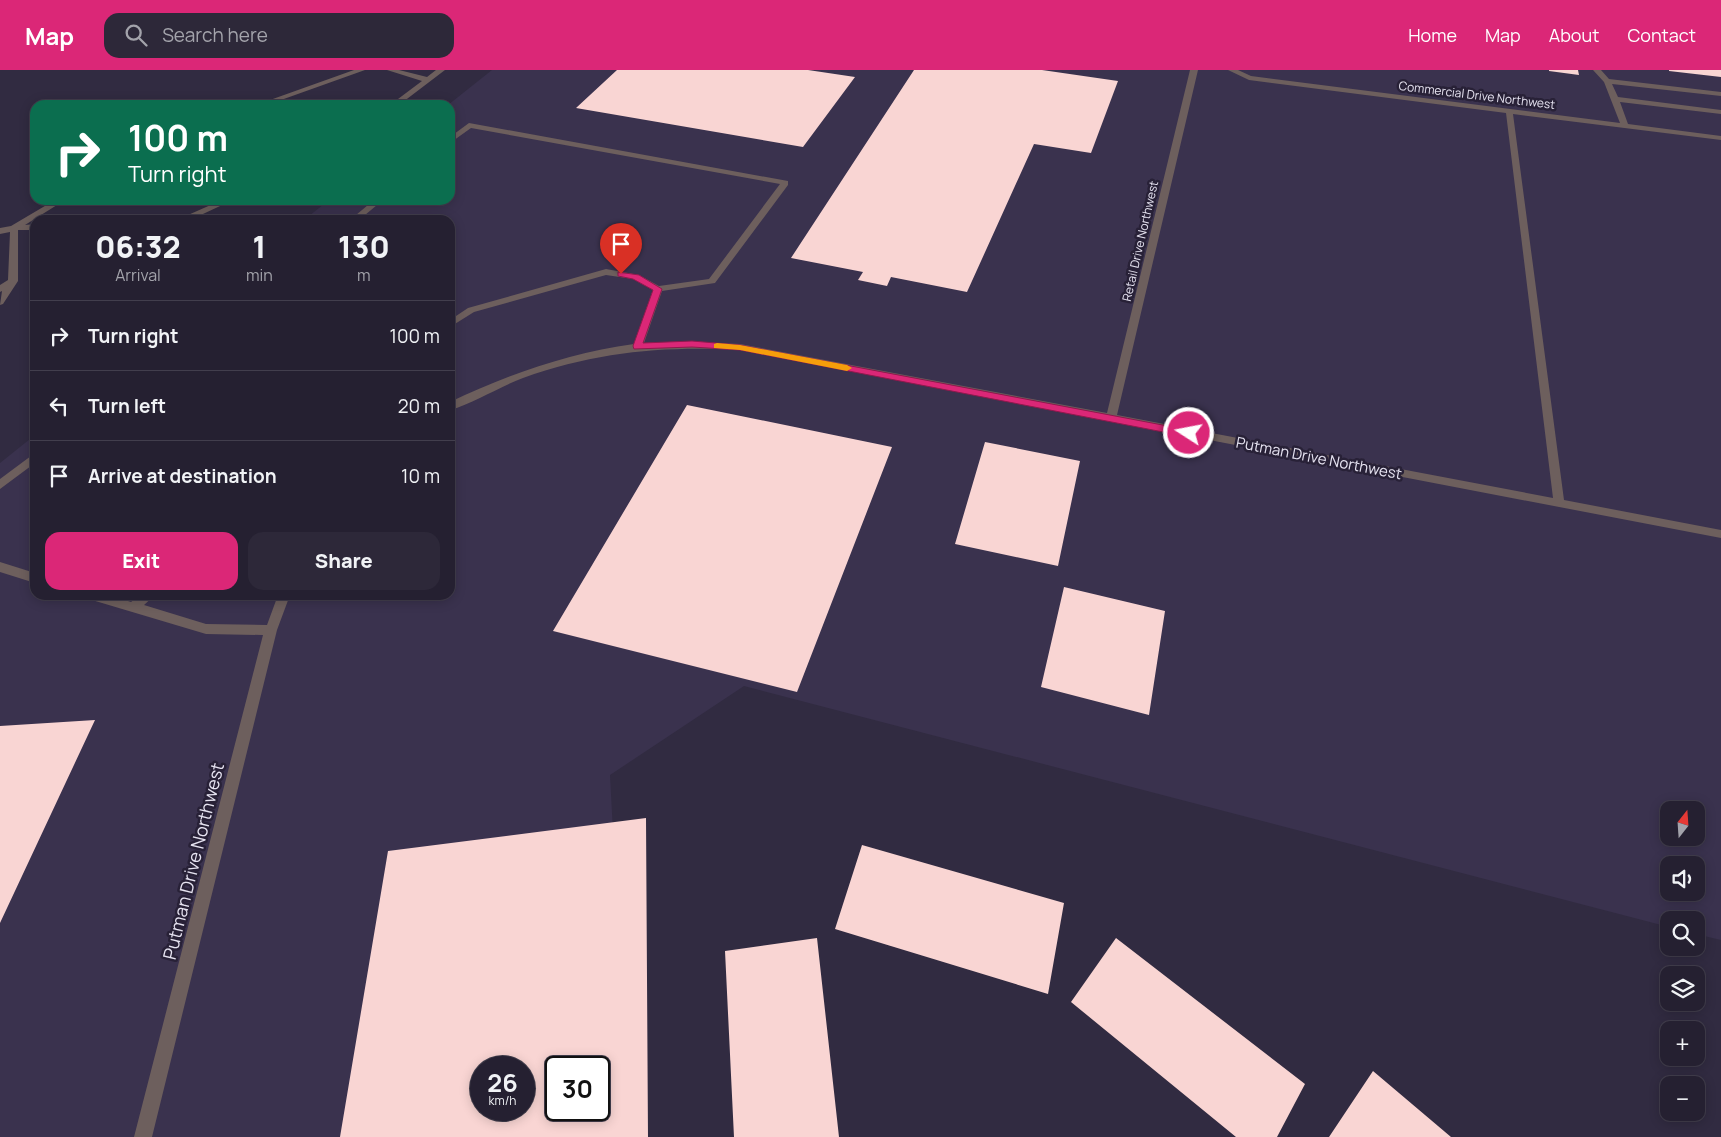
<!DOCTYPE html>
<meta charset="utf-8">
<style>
:root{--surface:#252031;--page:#2d2839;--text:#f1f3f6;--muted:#a3a3ab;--line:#423e4d;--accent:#db2777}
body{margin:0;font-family:Manrope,sans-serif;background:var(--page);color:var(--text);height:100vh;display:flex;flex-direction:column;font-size:19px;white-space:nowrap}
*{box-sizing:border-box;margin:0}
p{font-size:16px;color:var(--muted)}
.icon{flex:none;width:28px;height:28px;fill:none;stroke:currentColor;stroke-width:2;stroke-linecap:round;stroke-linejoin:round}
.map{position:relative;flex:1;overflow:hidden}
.details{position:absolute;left:30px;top:145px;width:425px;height:385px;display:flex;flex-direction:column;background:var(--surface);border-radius:15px;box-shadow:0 2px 12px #0003,0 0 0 1px var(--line)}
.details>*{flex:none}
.banner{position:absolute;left:30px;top:30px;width:425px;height:105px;border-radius:15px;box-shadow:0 2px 12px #0003,0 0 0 1px var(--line);background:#0b6e4f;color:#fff;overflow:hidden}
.needle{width:32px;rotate:17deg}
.buttons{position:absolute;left:1660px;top:731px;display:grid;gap:10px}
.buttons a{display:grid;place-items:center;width:45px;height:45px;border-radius:10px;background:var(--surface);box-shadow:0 2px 12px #0003,0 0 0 1px var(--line);font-size:25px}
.speed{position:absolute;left:470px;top:986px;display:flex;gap:10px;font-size:25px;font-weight:700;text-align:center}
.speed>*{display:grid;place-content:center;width:65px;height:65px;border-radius:50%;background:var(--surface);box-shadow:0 2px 12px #0003,0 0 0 1px var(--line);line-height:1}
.speed small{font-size:12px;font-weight:400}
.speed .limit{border:2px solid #111;border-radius:8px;background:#fff;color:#111}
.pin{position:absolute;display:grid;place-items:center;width:42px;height:42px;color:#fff;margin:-51px -21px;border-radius:50% 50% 50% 0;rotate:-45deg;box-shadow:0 0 5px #0007}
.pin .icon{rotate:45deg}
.me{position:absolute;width:55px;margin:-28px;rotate:281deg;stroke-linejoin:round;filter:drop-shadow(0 0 4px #0008)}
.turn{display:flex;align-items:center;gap:18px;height:105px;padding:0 15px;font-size:22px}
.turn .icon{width:65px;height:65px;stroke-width:2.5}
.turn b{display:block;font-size:35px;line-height:42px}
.eta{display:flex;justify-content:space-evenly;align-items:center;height:85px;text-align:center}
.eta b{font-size:30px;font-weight:800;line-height:35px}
.action{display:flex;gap:10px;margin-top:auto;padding:10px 15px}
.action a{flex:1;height:58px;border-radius:15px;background:var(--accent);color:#fff;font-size:20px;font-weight:800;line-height:58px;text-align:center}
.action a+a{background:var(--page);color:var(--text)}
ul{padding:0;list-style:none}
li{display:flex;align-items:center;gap:15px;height:70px;padding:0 15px;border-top:1px solid var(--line)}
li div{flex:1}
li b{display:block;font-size:19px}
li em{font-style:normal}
header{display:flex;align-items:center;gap:30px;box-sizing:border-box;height:70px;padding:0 25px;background:var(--accent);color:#fff}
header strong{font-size:24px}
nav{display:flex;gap:28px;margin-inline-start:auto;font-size:18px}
.search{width:350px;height:45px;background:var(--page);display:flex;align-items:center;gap:12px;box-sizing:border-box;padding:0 18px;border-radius:15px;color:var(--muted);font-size:19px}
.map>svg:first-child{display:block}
</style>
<header>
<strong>Map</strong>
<div class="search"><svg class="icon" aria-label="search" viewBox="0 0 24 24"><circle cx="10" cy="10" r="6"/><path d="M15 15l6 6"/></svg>Search here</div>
<nav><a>Home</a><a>Map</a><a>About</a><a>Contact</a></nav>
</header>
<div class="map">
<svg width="1721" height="1067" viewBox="0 0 1721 1067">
<rect width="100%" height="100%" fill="#312b41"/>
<path fill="#3a324e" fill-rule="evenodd" d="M492,0h1229v870l-25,-6v-14h-27v7l-925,-241 -134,89 19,362h-629v-674l35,-28v160h415v-375h-146l25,-20h121l-2,-95zM1669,740h27v28h-27zM1669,795h27v27h-27zM481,998h43v42h-43zM556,998h43v42h-43z"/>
<path fill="#f9d5d3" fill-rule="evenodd" d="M617,0h191l47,7 -52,70 -227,-39z
M914,0h128l76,11 -27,72 -57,-9 -67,148 -76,-15 -4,9 -29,-6 5,-8 -72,-14z
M1549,0h29l1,5 -30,-4z
M1669,0h52v7l-52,-6z
M687,335l205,42 -95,245 -244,-61z
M985,372l95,19 -22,105 -103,-22z
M1064,517l101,24 -16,104 -108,-28z
M95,650l-95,203v-197z
M646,748l2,319h-308l48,-286zM481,998h43v42h-43zM556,998h43v42h-43z
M862,775l202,58 -16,91 -213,-65z
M817,868l22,199h-105l-9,-186z
M1116,868l189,146 -28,53h-41l-165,-135z
M1373,1001l78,66h-122z"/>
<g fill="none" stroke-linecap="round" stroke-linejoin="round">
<path fill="#6d5f5d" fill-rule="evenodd" d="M354,0h11l-98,35h-11z
M387,0h12l28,7 9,-7h9l-46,35h-9l32,-24z
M1190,0h8l-81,345 436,83 -47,-385 -257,-33 -21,-10h10l13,6 369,47 -16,-41 -11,-12h8l8,9 112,13v4l-109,-12 6,13 103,13v4l-101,-12 8,22 93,12v4l-208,-26 51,386 157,30v8l-981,-188c-77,-4 -143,2 -217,28 -24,9 -49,25 -73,32v-8c59,-28 119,-49 184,-58l19,-54 -20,-11 -27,-4 -132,37 -24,15v-7l18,-12 138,-39 33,6 20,11 50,-7 71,-95 -309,-56 -21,15v-6l19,-14 319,58v4l-73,98 -53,8 -18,52 45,-1 51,2 367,69z
M55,130h10l-40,25 10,-1v6h-17v51l-15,23 -3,1 2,-14 -2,1v-7l8,-5 2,-48 -10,2v-6l11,-2z
M222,130h11l-43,20h-52l4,-3 46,-2z
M374,130h9l-24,20h-9z
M35,383v10l-35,26v-10z
M0,492l35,11v10l-35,-11z
M86,525h23l22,7 9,-7h15l-11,10 62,19 61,1 11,-30h12l-13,35 -125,507h-18l129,-502 -57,-1 -114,-34 -4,-2z"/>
</g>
<path fill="#db2777" stroke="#8e194d" d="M618,202l21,3 23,14 -19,54 49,-2 48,4 449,85 5,3 -5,4 -449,-87 -48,-3 -58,2 -1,-3 20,-56 -20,-11 -15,-3z"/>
<path fill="#f59e0b" d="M717,273l23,2 107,20 5,3 -5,3 -107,-21 -26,-2v-4z"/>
<g text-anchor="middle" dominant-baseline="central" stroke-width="5" stroke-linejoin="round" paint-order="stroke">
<g font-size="12" fill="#e6e3f1" stroke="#282137">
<text transform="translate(1477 25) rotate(7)">Commercial Drive Northwest</text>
<text transform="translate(1140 171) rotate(-77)">Retail Drive Northwest</text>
</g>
<g font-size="15" fill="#e6e3f1" stroke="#282137">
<text transform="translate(1319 388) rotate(11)">Putman Drive Northwest</text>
</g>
<g font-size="18" fill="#e6e3f1" stroke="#282137">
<text transform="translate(193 791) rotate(-76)">Putman Drive Northwest</text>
</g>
</g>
</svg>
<div class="buttons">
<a><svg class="needle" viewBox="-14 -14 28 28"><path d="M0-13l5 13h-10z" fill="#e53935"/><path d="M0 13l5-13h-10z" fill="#a3a3ab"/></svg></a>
<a><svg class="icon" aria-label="sound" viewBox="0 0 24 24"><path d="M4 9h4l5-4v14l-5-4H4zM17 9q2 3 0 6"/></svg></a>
<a><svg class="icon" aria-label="search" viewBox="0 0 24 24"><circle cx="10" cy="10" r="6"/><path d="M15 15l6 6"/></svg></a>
<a><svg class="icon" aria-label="layers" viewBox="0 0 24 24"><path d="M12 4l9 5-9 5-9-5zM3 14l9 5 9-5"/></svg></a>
<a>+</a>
<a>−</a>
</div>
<div class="speed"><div>26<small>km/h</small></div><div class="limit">30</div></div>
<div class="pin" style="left:621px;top:204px;background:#d93025"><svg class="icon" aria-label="arrive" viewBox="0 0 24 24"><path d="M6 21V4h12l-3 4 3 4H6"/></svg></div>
<svg class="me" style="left:1189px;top:363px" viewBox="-20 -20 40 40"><circle r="17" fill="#db2777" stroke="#fff" stroke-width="3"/><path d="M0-11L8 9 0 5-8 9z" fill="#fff"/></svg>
<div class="banner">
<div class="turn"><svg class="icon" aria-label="right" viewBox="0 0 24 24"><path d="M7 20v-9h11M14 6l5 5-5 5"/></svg><div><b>100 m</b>Turn right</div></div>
</div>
<section class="details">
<div class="eta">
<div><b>06:32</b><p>Arrival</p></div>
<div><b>1</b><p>min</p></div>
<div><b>130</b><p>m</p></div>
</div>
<ul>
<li><svg class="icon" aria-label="right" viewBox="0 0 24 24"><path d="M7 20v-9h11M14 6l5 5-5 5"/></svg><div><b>Turn right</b></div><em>100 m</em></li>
<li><svg class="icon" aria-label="left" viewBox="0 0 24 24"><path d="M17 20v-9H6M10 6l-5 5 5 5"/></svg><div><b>Turn left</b></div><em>20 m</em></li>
<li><svg class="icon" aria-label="arrive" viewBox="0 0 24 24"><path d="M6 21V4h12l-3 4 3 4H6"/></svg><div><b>Arrive at destination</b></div><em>10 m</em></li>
</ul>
<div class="action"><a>Exit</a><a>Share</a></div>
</section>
</div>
